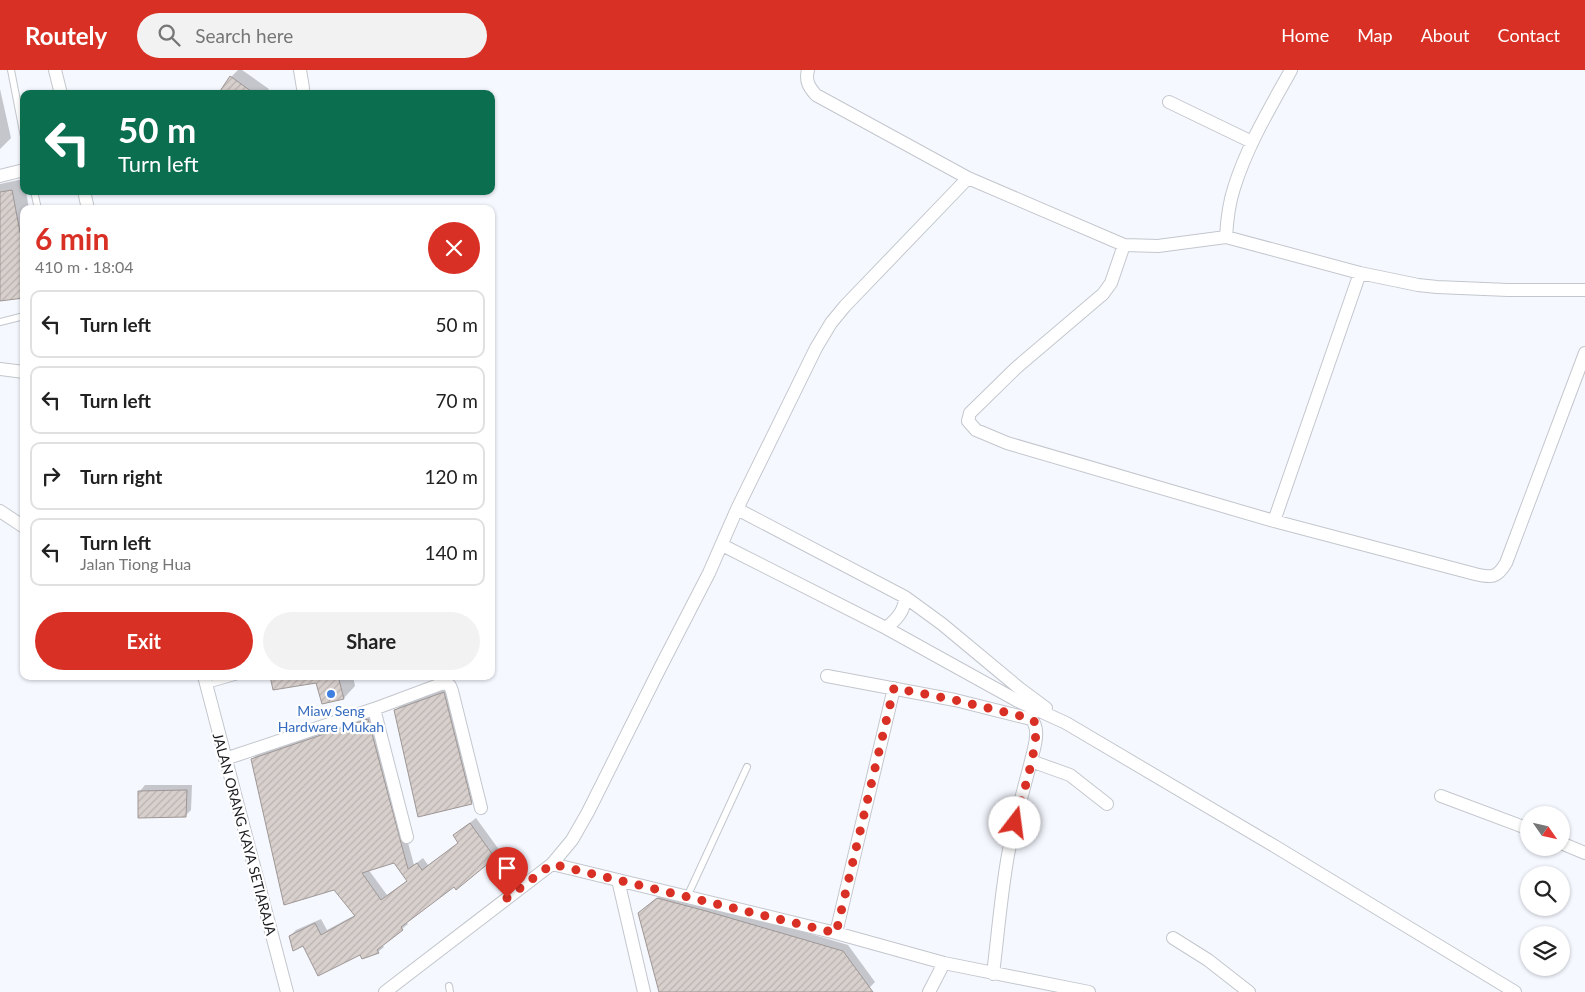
<!DOCTYPE html>
<meta charset="utf-8">
<style>
:root{--surface:#fff;--page:#f2f2f2;--text:#222;--muted:#767676;--line:#e0e0e0;--accent:#d93025}
body{margin:0;font-family:Lato,sans-serif;background:var(--page);color:var(--text);height:100vh;display:flex;flex-direction:column;font-size:19px;white-space:nowrap}
*{box-sizing:border-box;margin:0}
p{font-size:16px;color:var(--muted)}
.icon{flex:none;width:28px;height:28px;fill:none;stroke:currentColor;stroke-width:2;stroke-linecap:round;stroke-linejoin:round}
.map{position:relative;flex:1;overflow:hidden}
.sheet{position:absolute;left:20px;top:135px;width:475px;height:475px;display:flex;flex-direction:column;background:var(--surface);border-radius:10px;box-shadow:0 1px 4px #0004}
.sheet>*{flex:none}
.banner{position:absolute;left:20px;top:20px;width:475px;height:105px;border-radius:10px;box-shadow:0 1px 4px #0004;background:#0b6e4f;color:#fff;overflow:hidden}
.needle{width:32px;rotate:124deg}
.controls{position:absolute;left:1520px;top:736px;display:grid;gap:10px}
.controls a{display:grid;place-items:center;width:50px;height:50px;border-radius:50%;background:var(--surface);box-shadow:0 1px 4px #0004;font-size:25px}
.pin{position:absolute;display:grid;place-items:center;width:42px;height:42px;color:#fff;margin:-51px -21px;border-radius:50% 50% 50% 0;rotate:-45deg;box-shadow:0 0 5px #0007}
.pin .icon{rotate:45deg}
.me{position:absolute;width:55px;margin:-28px;rotate:15deg;stroke-linejoin:round;filter:drop-shadow(0 0 4px #0008)}
.turn{display:flex;align-items:center;gap:18px;height:105px;padding:0 15px;font-size:22px}
.turn .icon{width:65px;height:65px;stroke-width:2.5}
.turn b{display:block;font-size:35px;line-height:42px}
.round{display:grid;place-items:center;flex:none;width:52px;height:52px;border-radius:26px;background:var(--page)}
.headline{display:flex;align-items:center;justify-content:space-between;height:85px;padding:0 15px}
h1{font-size:30px;font-weight:700;line-height:38px;color:var(--accent)}
.cta{display:flex;gap:10px;margin-top:auto;padding:10px 15px}
.cta a{flex:1;height:58px;border-radius:30px;background:var(--accent);color:#fff;font-size:20px;font-weight:700;line-height:58px;text-align:center}
.cta a+a{background:var(--page);color:var(--text)}
ul{padding:0;list-style:none}
li{display:flex;align-items:center;gap:15px;height:68px;margin:0 10px 8px;padding:0 5px;border:2px solid var(--line);border-radius:10px}
li div{flex:1}
li b{display:block;font-size:19px}
li em{font-style:normal}
header{display:flex;align-items:center;gap:30px;box-sizing:border-box;height:70px;padding:0 25px;background:var(--accent);color:#fff}
header strong{font-size:24px}
nav{display:flex;gap:28px;margin-inline-start:auto;font-size:18px}
.search{width:350px;height:45px;background:var(--page);display:flex;align-items:center;gap:12px;box-sizing:border-box;padding:0 18px;border-radius:28px;color:var(--muted);font-size:19px}
.map>svg:first-child{display:block}
</style>
<header>
<strong>Routely</strong>
<div class="search"><svg class="icon" aria-label="search" viewBox="0 0 24 24"><circle cx="10" cy="10" r="6"/><path d="M15 15l6 6"/></svg>Search here</div>
<nav><a>Home</a><a>Map</a><a>About</a><a>Contact</a></nav>
</header>
<div class="map">
<svg width="1585" height="922" viewBox="0 0 1585 922">
<defs>
<pattern id="building-hatch" width="6" height="6" patternUnits="userSpaceOnUse" patternTransform="scale(1.25)"><rect width="6" height="6" fill="#d8d0cd"/><path d="M-1 1l2-2M0 6l6-6M5 7l2-2" fill="none" stroke="#b9b2b0"/></pattern>
</defs>
<rect width="100%" height="100%" fill="#f5f8ff"/>
<path fill="#0003" fill-rule="evenodd" d="M238,0h4l27,19 -3,5h-47l12,-17z
M0,19l11,49 -11,11z
M23,109l1,12h2l3,18h-5v87l-24,4v-116z
M271,606h82l2,10 -11,12 -21,5 -6,-21z
M449,617l28,110 -6,6 -76,-92 6,-6z
M374,645l40,150 9,-7 5,7 31,-22 -5,-8 22,-17 24,33 -94,71 2,2 -26,21 2,2 -6,5 -16,6 -2,-5 -70,-17 6,-6 25,-11 6,11 28,-15 -103,-156 6,-5zM394,791l14,19 -21,15 -19,-26z
M145,715h47l-1,25 -6,6 -45,-25z
M664,823l49,12 135,40 27,37 -10,10h-204l-22,-79z"/>
<path fill="url(#building-hatch)" stroke="#9f9795" fill-rule="evenodd" d="M230,6l25,18h-37z
M12,120l12,63v45l-24,3v-109z
M270,606h68l6,23 -22,5 -6,-21 -43,7z
M444,622l28,112 -54,13 -24,-107z
M368,649l40,150 9,-6 5,7 36,-27 -5,-8 17,-12 25,35 -39,32 -2,-3 -53,40 2,3 -26,20 2,3 -17,6 -2,-4 -42,21 -15,-30 -10,5 -4,-15 26,-13 6,12 34,-19 -21,-26 -50,15 -33,-146zM394,793l13,18 -26,19 -19,-27z
M187,720l-1,27 -48,1v-27z
M657,828l49,13 137,40 30,41h-214l-21,-79z"/>
<g fill="none" stroke-linecap="round" stroke-linejoin="round">
<defs>
<path id="lane" d="M11,0l13,67
M34,121l4,18
M0,252l24,-6
M207,615l31,-9
M687,827l60,-130
M449,916l1,6"/>
<path id="street" d="M55,0l6,24
M300,0l3,18
M808,0c-3,11 1,17 8,25l152,83
M1169,32l83,40
M0,106l24,-6
M84,121l4,18
M1226,167l134,36 58,12 19,2 71,3h77
M1124,175l-13,38 -8,11 -87,74 -46,45 -2,8 8,9 31,13 267,78 201,53c17,4 22,4 31,-11l79,-210
M0,299l24,3
M737,439l168,88 37,27 77,64 27,20
M0,441l24,16
M1274,451l86,-248
M722,475l164,83 132,73 48,22 210,124 239,145
M886,558c10,-8 19,-17 19,-31
M204,606l83,316
M827,606l128,24 76,19c10,10 3,29 0,42
M374,639l33,128
M225,689l149,-50 67,-25 6,-1 3,3 2,5 29,117
M1441,726l88,33
M1561,773l24,10
M618,810l26,112
M836,863l58,-245
M1173,868l35,22 41,32
M993,904c5,-40 8,-80 15,-119 6,-32 15,-63 23,-94l39,14 37,29
M385,922l167,-128
M929,922l15,-29
M1089,922l-145,-29 -108,-30 -284,-69 20,-24 16,-28 71,-142 50,-97 28,-64 79,-161 15,-25 14,-17 123,-128 156,67 34,1 68,-9c1,-17 3,-34 8,-49 13,-42 36,-80 57,-118"/>
</defs>
<use href="#lane" stroke="#c3c7cd" stroke-width="8"/>
<use href="#street" stroke="#c3c7cd" stroke-width="14"/>
<use href="#lane" stroke="#fff" stroke-width="6"/>
<use href="#street" stroke="#fff" stroke-width="12"/>
</g>
<g fill="none" stroke-linecap="round" stroke-linejoin="round">
<path stroke="#d93025" stroke-width="9" stroke-dasharray="0 16.2" d="M507,828l45,-34 284,69 58,-245 61,12 70,17 9,4c8,18 -14,81 -19,102"/>
</g>
<circle fill="#3f7fe0" stroke="#fff" stroke-width="2" cx="331" cy="624" r="5"/>
<g text-anchor="middle" dominant-baseline="central" stroke-width="4.5" stroke-linejoin="round" paint-order="stroke">
<g font-size="14" fill="#366cbe" stroke="#fff">
<text x="331" y="640">Miaw Seng<tspan x="331" dy="16">Hardware Mukah</tspan></text>
</g>
<g font-size="14" fill="#191b1d" stroke="#fff">
<text transform="translate(245 764) rotate(75)">JALAN ORANG KAYA SETIARAJA</text>
</g>
</g>
</svg>
<div class="controls">
<a><svg class="needle" viewBox="-14 -14 28 28"><path d="M0-13l5 13h-10z" fill="#e53935"/><path d="M0 13l5-13h-10z" fill="#767676"/></svg></a>
<a><svg class="icon" aria-label="search" viewBox="0 0 24 24"><circle cx="10" cy="10" r="6"/><path d="M15 15l6 6"/></svg></a>
<a><svg class="icon" aria-label="layers" viewBox="0 0 24 24"><path d="M12 4l9 5-9 5-9-5zM3 14l9 5 9-5"/></svg></a>
</div>
<div class="pin" style="left:507px;top:828px;background:#d93025"><svg class="icon" aria-label="arrive" viewBox="0 0 24 24"><path d="M6 21V4h12l-3 4 3 4H6"/></svg></div>
<svg class="me" style="left:1015px;top:753px" viewBox="-20 -20 40 40"><circle r="19" fill="#fff"/><path d="M0-13L10 11 0 6-10 11z" fill="#d93025"/></svg>
<div class="banner">
<div class="turn"><svg class="icon" aria-label="left" viewBox="0 0 24 24"><path d="M17 20v-9H6M10 6l-5 5 5 5"/></svg><div><b>50 m</b>Turn left</div></div>
</div>
<section class="sheet">
<div class="headline"><div><h1>6 min</h1><p>410 m · 18:04</p></div><a class="round" style="background:#d93025;color:#fff"><svg class="icon" aria-label="close" viewBox="0 0 24 24"><path d="M6 6l12 12M18 6L6 18"/></svg></a></div>
<ul>
<li><svg class="icon" aria-label="left" viewBox="0 0 24 24"><path d="M17 20v-9H6M10 6l-5 5 5 5"/></svg><div><b>Turn left</b></div><em>50 m</em></li>
<li><svg class="icon" aria-label="left" viewBox="0 0 24 24"><path d="M17 20v-9H6M10 6l-5 5 5 5"/></svg><div><b>Turn left</b></div><em>70 m</em></li>
<li><svg class="icon" aria-label="right" viewBox="0 0 24 24"><path d="M7 20v-9h11M14 6l5 5-5 5"/></svg><div><b>Turn right</b></div><em>120 m</em></li>
<li><svg class="icon" aria-label="left" viewBox="0 0 24 24"><path d="M17 20v-9H6M10 6l-5 5 5 5"/></svg><div><b>Turn left</b><p>Jalan Tiong Hua</p></div><em>140 m</em></li>
</ul>
<div class="cta"><a>Exit</a><a>Share</a></div>
</section>
</div>
